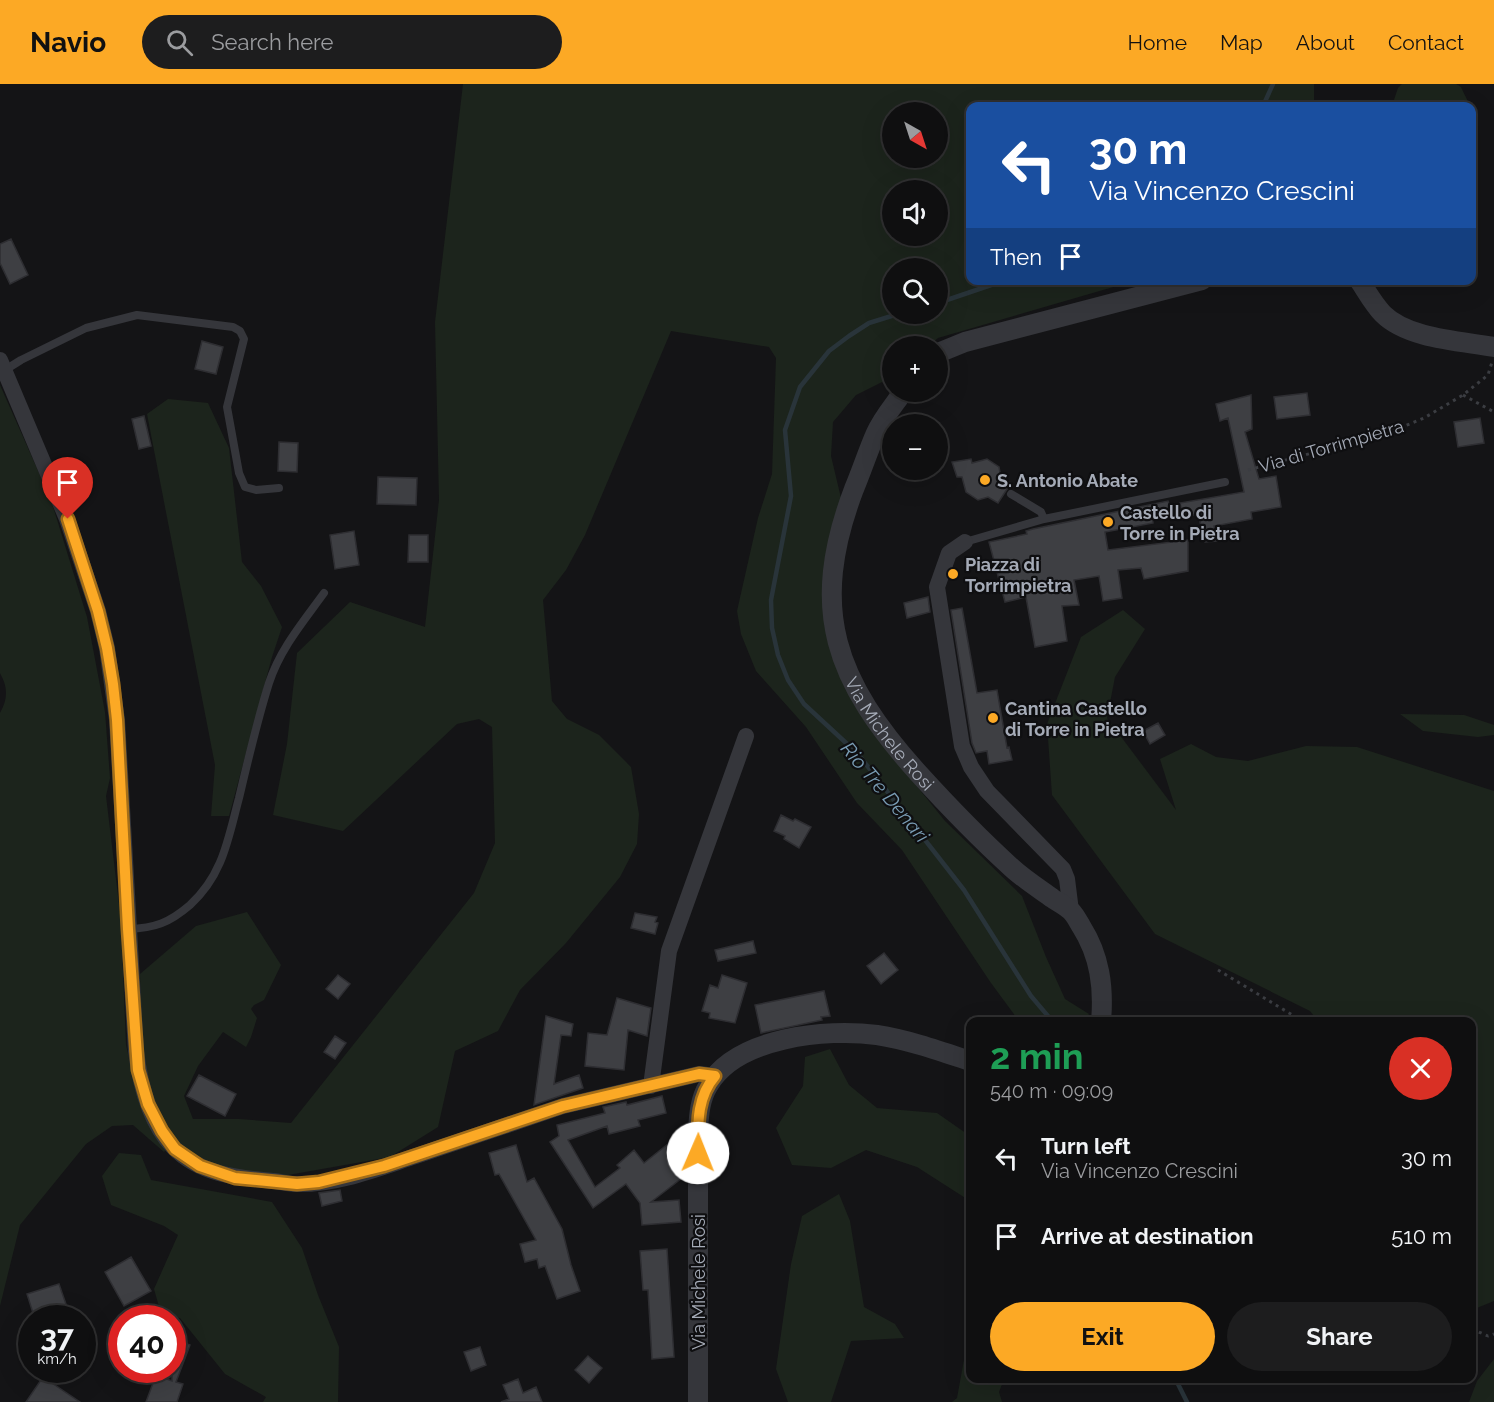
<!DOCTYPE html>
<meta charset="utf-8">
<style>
:root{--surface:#0f0f10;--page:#1d1d1e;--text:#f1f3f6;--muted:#9b9c9f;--line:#2f2f30;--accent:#fca925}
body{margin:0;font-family:Raleway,sans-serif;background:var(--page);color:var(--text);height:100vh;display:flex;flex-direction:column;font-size:22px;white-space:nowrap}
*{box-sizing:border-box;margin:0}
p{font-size:20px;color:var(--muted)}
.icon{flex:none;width:33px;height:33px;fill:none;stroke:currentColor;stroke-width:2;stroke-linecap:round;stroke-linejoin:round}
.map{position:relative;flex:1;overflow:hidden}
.drawer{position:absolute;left:966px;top:933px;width:510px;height:366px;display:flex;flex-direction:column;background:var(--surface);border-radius:12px;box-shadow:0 6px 24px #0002,0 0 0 2px var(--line)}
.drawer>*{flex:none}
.hud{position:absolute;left:966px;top:18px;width:510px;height:183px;border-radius:12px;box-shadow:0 6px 24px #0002,0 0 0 2px var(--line);background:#1a4fa0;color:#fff;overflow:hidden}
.needle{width:39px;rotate:141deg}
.fabs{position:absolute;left:882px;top:18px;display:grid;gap:12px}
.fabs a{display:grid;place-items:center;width:66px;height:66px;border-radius:50%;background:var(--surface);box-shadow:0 6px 24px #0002,0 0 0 2px var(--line);font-size:30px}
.speed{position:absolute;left:18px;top:1221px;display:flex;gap:12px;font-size:30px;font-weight:700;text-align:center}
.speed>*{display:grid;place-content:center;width:78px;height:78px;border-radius:50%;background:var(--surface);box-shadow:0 6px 24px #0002,0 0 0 2px var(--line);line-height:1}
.speed small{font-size:15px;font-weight:400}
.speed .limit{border:9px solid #d22;background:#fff;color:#111}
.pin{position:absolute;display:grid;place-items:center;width:51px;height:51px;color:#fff;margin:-62px -26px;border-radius:50% 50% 50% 0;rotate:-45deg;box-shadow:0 0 6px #0007}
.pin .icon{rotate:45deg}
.me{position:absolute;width:66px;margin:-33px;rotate:1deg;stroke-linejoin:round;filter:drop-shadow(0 0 4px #0008)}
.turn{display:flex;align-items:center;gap:21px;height:126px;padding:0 24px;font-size:27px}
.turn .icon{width:78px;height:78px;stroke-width:2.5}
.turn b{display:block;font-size:42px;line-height:51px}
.then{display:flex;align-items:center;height:57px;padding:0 24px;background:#0003;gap:12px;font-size:22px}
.round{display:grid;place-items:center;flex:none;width:63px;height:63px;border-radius:32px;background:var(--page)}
.summary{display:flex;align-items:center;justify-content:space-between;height:102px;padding:0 24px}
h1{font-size:36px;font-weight:700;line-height:45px;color:#1e9e55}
.cta{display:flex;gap:12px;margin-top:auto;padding:12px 24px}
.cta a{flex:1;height:69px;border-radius:36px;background:var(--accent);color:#111;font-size:24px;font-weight:700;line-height:69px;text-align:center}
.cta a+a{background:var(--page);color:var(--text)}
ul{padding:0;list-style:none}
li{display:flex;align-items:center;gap:18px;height:78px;padding:0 24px}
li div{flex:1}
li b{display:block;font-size:22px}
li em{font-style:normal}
header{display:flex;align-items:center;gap:36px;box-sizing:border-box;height:84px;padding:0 30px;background:var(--accent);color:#111}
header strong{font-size:28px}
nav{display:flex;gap:33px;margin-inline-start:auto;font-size:21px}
.search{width:420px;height:54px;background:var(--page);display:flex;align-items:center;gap:15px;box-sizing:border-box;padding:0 21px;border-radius:33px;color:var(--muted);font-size:22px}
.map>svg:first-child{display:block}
</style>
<header>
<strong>Navio</strong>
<div class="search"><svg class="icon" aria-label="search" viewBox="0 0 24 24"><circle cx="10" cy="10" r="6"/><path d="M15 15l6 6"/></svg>Search here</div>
<nav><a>Home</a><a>Map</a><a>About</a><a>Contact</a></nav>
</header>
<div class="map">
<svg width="1494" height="1318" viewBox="0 0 1494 1318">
<rect width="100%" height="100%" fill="#141416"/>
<path fill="#1c241c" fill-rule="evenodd" d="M463,0h851v22h-344v174l164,1 -196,57 -10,8h-36v31l-36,18 -23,27 -2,34 10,42 -18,78 2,54 11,34 37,68 72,89 77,75 24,61 19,42 24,15 -5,7h-65l-28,-38 -89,-133 -45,-47 -51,-76 -50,-56 -15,-37 -4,-23 21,-93 14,-44 4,-116 -7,-11 -98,-16 -86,204 -19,35 -23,30 9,101 15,18 32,16 32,32 8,47 -2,30 -17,33 -54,66 -46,47 -22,41 -43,20 -17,76 -48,30 -119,21 -52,-10 -38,-18 -20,-26 -19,-54 -2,-96 56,-48 51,-14 34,53 -17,35 -10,5 -3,4 6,9 -6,19 -5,10 -23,-15 -25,34 -14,30 9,23h46l52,4 183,-230 21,-50 -3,-116 -13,-8 -22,5 -114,107 -70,-16 14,-71 10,-91 53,-51 75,25 14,-127 -4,-178zM892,28h46v46h-46zM892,106h46v46h-46zM892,184h46v46h-46z
M1402,0h54l5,3 9,19h-78l6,-18z
M0,301l51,115 36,117 18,95 5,66 -4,18 15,125 5,124 7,31 35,71 -4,5 -31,-27 -21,1 -26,18 -66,81 -20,81v-593c8,-14 8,-26 0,-40z
M168,315l40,4 21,45 13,114 19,24 21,41 -10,30 -43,159h-18l4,-51 -68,-351z
M1123,526l22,19 -30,48 -8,41 69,92 -16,-51 31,-15 25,13 32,4 58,-15 51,1 137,44v510l-22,9v-288l-154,-1 -8,-10 -155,-77 -103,-139 -5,-71 34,-87z
M1400,630l64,1 30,10v10l-16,2 -55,-6z
M830,965l19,36 28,23 60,5 33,23v65l-53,-34 -51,-17 -35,18 -39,-3 -16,-37 27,-42 2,-29z
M119,1069l22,2 10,25 121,22 30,46 16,47 21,52 -1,55h-75l3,-5 -41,-23 -45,-56 -18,-1 -8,-28 24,-54 -14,-9 -53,-21 -9,-29z
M839,1110l11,27 14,86 31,17 9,14 -53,3 -20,61h-43l-12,-33 15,-105 11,-48z
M970,1243v51l34,1 -5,13 3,10h-50l5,-4z
M1494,1275v43h-25l8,-21z"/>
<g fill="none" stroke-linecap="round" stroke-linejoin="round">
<path stroke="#29343a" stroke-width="4.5" d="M1263,22l10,-22
M938,219l68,-23
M898,230l-29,9 -20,13 -20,15 -29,36 -15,43 6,66 -20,104 1,28 6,27 10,25 16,24 54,50 106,136 67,106 22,26
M1175,1294l12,24"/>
</g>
<path fill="#3e3f43" stroke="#2e2e32" stroke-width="1.5" d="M11,155l17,36 -18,9 -10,-21v-19z
M202,257l21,6 -7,27 -21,-5z
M1307,309l3,22 -33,4 -3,-22z
M1251,311l1,34 -7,3 14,47 17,-3 5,31 -30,5 1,7 -38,7 3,15 -12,1 -7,-28 -15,3 -3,-14 64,-11 -16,-74 -8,3 -4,-17z
M144,332l7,30 -12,3 -7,-30z
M1480,334l4,25 -26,4 -4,-25z
M279,358l19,1 -1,29 -19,-1z
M971,375l1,4 15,-4 12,8 2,11 10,5 -13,20 -10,-6 -10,3 -12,-8 -4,-15h-5l-5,-15z
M378,393l39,1 -1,27 -39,-1z
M1168,417l4,13 -20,4 1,5 -48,9 3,18 80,-10v31l-44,8 -3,-11 -23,2 4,28 -19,3 -4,-25 -25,4 5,25 -17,1 5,35 -32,6 -9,-50 -21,5 -16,-60 38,-8 -1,-3 7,-2z
M354,447l5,34 -24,4 -5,-34z
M409,451h19v27h-20z
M928,513l2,15 -23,6 -3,-15z
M962,524l15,85 20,-3 10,58 2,-1 3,13 -23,4 -2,-13 -11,2 -4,-10 -21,-133z
M1158,639l7,12 -15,9 -7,-13z
M781,731l12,6 2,-2 16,8 -12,21 -15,-9 1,-3 -11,-5z
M635,829l22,4 -2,5 3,1 -3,11 -24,-6z
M753,857l3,12 -38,8 -3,-11z
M884,869l14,17 -17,14 -14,-18z
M338,891l12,9 -12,15 -12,-10z
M722,891l25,8 -12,40 -26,-5 1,-5 -8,-2 8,-26 8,3z
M824,907l6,25 -9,1 1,3 -61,13 -6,-28z
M617,914l34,10 -4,28 -19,-6 -4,40 -39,-4 3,-33 19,2z
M546,932l27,8 -2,12 -10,-1 -7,49 25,-9 4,13 -49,17z
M335,952l11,7 -11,16 -11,-7z
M199,991l37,19 -11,22 -38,-20z
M662,1012l4,17 -28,7 2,6 -31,8 -2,-8 -39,14 27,47 25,-19 -3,-3 17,-15 10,13 34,-27 8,12v27l-35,27 28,-2 2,22 -39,3 -2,-22 -14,-19 -33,24 -43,-66 9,-6 -2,-11 48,-12 -2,-6 23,-5 1,3z
M516,1061l11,37 7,-4 28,51 9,36 9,26 -23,8 -12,-33 -6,2 -2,-9 -12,3 -5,-18 16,-4 -37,-66 -4,1 -6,-22z
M340,1106l2,11 -20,5 -3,-13z
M667,1165l7,108 -22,2 -4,-69h-5l-3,-39z
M131,1173l20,34 -27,15 -19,-34z
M59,1200l9,26 -25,8 -2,-8 -8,3 -6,-19z
M172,1255l18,6 -14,37 7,2 -6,18h-31l10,-27 16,6z
M480,1263l6,18 -15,6 -7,-19z
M588,1272l14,12 -13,15 -14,-13z
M43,1293l37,25h-54z
M518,1295l5,14 13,-6 6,15h-41l8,-3 -6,-14z"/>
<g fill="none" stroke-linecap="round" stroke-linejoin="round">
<path stroke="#3b3d42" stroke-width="3" stroke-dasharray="3 4.5" stroke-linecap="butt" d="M1463,311l31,17
M1248,386l140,-37 36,-15 39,-23 25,-20 4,-13
M1218,886l86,52
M1472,1245l16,7 6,-2"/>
<path stroke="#35363b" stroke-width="8" d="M5,286l16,-10 65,-32 51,-13 96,12 7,4 4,8 -17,68 12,66 6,14 11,3 23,-2
M1011,410l30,18 3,7
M965,458l79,-23 181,-37
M128,845c27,-1 41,-6 62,-24 33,-30 38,-66 49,-107 9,-38 18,-77 30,-115 11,-34 34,-61 55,-90"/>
<path stroke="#35363b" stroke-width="16" d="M0,276l67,159 31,92 9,37 10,72 19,331c4,33 13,71 37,96 27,28 65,31 101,34 8,1 15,3 23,3 40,1 82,-16 119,-28 49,-17 98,-33 147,-50l136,-32 16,2
M965,458l-16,11 -12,34 25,159 9,21 16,24 76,78 4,10 4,32
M651,1002l18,-135 77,-215"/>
<g stroke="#35363b" stroke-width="20">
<path d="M1359,196c8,12 15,25 24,34 25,25 78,27 111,33"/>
<path d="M938,269l27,-11 237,-62"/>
<path id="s1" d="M903,308c-9,13 -21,27 -27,41 -8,18 -14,37 -22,56 -46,121 -19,192 65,285 30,33 60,64 93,94 12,11 26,20 40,30 6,4 14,8 19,13 4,4 7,10 10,15 19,30 23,61 20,96"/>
<path d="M698,1318v-272c1,-15 2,-31 10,-44 28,-49 119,-58 169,-51 32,5 63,16 93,26"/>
</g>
</g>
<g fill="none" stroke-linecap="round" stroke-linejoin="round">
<defs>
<path id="route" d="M68,435l30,92 9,37 6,36 4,36 11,209 10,141 10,34 14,27 13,18 25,17 35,12 62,6 22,-2 65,-16 179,-60 136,-32 16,2c-19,22 -17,50 -17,77"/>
</defs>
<use href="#route" stroke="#a46e18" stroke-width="15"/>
<use href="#route" stroke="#fca925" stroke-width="10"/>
</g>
<g fill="#fca925" stroke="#0f0f11" stroke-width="2">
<circle cx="985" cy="396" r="6"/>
<circle cx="1108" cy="438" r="6"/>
<circle cx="953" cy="490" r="6"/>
<circle cx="993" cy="634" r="6"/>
</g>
<g text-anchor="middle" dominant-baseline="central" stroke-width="4.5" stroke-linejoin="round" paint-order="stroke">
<g font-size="18" fill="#a5abb7" stroke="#0f0f11">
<text transform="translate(1331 362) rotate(-16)">Via di Torrimpietra</text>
<text stroke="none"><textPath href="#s1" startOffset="372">Via Michele Rosi</textPath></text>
<text transform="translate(698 1198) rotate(-90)">Via Michele Rosi</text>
</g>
<g font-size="18" font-weight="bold" fill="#a5abb7" stroke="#0f0f11" text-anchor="start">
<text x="997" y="396">S. Antonio Abate</text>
<text x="1120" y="428">Castello di<tspan x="1120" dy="21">Torre in Pietra</tspan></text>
<text x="965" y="480">Piazza di<tspan x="965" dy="21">Torrimpietra</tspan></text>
<text x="1005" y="624">Cantina Castello<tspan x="1005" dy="21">di Torre in Pietra</tspan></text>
</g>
<g font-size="20" font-style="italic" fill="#799cb4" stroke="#0f0f11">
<text transform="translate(885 708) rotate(50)">Rio Tre Denari</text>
</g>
</g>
</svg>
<div class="fabs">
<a><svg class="needle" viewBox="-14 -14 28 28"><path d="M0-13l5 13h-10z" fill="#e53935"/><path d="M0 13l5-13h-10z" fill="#9b9c9f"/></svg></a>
<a><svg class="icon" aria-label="sound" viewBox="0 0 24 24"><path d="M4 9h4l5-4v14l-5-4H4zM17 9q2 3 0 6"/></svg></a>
<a><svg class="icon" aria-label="search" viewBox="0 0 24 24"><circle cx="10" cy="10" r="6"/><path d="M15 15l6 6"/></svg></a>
<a>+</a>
<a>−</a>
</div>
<div class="speed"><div>37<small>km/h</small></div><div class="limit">40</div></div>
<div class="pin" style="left:68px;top:435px;background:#d93025"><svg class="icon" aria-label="arrive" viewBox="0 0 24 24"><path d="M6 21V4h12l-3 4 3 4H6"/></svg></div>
<svg class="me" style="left:698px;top:1069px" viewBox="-20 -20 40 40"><circle r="19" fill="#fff"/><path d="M0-13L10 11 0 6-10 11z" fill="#fca925"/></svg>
<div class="hud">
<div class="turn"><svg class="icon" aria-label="left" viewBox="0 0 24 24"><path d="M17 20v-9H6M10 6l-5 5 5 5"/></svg><div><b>30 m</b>Via Vincenzo Crescini</div></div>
<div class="then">Then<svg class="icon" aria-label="arrive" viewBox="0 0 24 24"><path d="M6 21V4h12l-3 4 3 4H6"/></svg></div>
</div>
<section class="drawer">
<div class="summary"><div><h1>2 min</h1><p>540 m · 09:09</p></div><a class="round" style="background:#d93025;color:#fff"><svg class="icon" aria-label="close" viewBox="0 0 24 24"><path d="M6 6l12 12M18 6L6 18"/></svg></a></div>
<ul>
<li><svg class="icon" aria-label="left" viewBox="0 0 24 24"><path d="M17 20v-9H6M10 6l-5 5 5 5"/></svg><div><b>Turn left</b><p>Via Vincenzo Crescini</p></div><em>30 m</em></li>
<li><svg class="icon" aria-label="arrive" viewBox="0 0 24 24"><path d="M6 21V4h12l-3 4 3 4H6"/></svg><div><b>Arrive at destination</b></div><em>510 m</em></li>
</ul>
<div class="cta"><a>Exit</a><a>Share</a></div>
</section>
</div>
